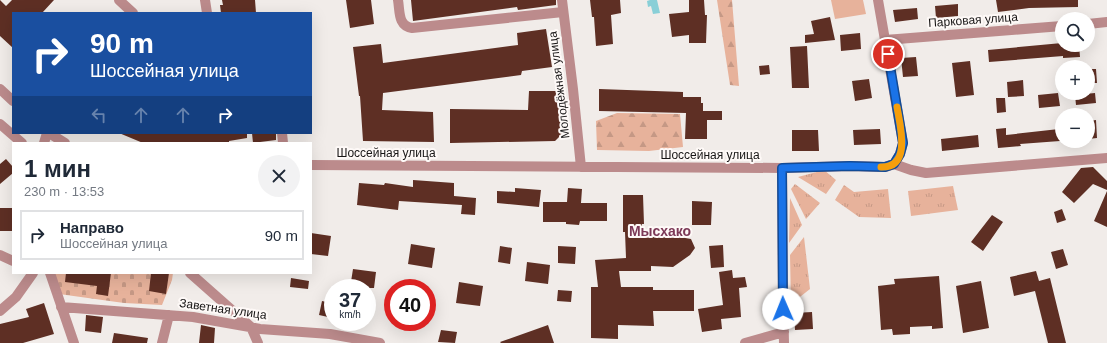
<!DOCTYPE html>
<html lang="ru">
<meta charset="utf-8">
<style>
:root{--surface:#fff;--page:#f2f2f3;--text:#1f2937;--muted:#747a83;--line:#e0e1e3}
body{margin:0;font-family:Arial,sans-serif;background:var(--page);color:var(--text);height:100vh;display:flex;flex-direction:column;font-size:15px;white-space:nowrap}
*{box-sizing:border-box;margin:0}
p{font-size:13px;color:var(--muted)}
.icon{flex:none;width:22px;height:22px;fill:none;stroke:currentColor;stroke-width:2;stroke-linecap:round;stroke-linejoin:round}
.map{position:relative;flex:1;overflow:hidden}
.panel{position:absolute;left:12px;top:142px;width:300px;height:132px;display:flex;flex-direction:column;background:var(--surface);border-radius:0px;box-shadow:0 4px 16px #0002}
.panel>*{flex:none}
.hud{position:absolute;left:12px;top:12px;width:300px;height:122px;border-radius:0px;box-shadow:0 4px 16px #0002;background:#1a4fa0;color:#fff;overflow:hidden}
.fabs{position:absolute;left:1055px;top:12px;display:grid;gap:8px}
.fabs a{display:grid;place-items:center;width:40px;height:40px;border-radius:50%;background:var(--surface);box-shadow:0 4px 16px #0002;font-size:20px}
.speed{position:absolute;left:324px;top:279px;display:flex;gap:8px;font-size:20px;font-weight:700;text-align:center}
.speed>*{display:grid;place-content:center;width:52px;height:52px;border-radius:50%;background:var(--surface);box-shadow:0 4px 16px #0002;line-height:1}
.speed small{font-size:10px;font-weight:400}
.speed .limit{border:6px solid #d22;background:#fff;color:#111}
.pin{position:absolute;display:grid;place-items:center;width:34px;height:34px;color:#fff;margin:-17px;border:2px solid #fff;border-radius:50%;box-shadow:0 1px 4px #0007}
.me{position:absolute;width:44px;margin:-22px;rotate:359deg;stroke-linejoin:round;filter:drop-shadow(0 0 3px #0008)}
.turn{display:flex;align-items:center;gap:14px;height:84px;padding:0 12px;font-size:18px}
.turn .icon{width:52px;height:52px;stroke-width:2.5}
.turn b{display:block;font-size:28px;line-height:34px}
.lanes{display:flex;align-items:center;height:38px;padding:0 12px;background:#0003;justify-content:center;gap:20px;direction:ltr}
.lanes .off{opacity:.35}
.round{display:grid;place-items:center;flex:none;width:42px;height:42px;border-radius:21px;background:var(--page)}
.summary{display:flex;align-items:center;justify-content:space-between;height:68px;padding:0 12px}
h1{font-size:24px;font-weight:600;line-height:30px}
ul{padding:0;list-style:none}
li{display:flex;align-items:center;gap:12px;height:50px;margin:0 8px 6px;padding:0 4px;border:2px solid var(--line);border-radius:0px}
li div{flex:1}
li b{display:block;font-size:15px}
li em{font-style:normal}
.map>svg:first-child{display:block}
</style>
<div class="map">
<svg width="1107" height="343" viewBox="0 0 1107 343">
<defs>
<pattern id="grass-tufts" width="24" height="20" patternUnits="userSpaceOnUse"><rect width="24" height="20" fill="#e7b29b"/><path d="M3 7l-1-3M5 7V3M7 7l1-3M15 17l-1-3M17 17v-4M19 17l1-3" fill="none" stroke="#c59885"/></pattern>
<pattern id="forest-firs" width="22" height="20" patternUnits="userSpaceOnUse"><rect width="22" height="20" fill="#e7b29b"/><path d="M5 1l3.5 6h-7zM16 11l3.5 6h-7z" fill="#c59885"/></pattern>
<pattern id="cemetery-stones" width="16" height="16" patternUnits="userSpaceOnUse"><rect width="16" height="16" fill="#e7b29b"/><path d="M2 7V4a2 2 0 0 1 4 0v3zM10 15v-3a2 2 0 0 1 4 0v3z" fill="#c59885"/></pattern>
</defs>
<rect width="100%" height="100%" fill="#f1ece9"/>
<path fill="url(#grass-tufts)" d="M824,170l12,10 -10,14 -28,-17z
M795,184l25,19 -14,16 -15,-30z
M844,185l10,7 34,-3 3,29 -32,-1 -24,-17z
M953,186l5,24 -47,6 -3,-25z
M790,198l12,27 -13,18z
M804,237l6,52 -19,15 -1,-49z"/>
<path fill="url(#forest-firs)" d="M717,0h15l7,86 -9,-1z
M617,113l63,1 3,33 -34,4 -52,-1 -1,-29z"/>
<path fill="url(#cemetery-stones)" d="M53,273h120l-1,7 -10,25 -38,-2 -65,-9z"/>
<path fill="#e7b29b" d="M831,0h32l3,14 -31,5z"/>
<path fill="#89cfd7" d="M650,0h7l3,13 -7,1 -2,-8 -3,1 -1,-6z"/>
<path fill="#5e2f24" d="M0,0l6,6 6,-6h42l-12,13h-29v35l-13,-12z
M222,0h33l1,13h-35l-1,-8h3z
M346,0h25l3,24 -24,4z
M411,0h145v5l-38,5 -1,-3 -104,14z
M590,0h30l1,13 -10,2 2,29 -17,2 -2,-29h-2z
M689,0h15l1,15h2l-1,28h-17v-8l-17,2 -3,-23 20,-2z
M996,0h82v7l-49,1 -31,4z
M958,4v12l-22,2 -1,-12z
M917,8l1,11 -23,3 -2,-12z
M830,17l5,23 -30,3v-8l9,-1 -3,-13z
M546,29l6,38 -30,4 -1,4 -138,18 -1,17 51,2 1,30 -71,-1 -3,-45h-1l-6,-49 28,-3 2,19 135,-18 -1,-12z
M860,33l1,16 -20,2 -1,-16z
M1062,43v2h17l1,12 -17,1v-2l-74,6 -1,-12z
M807,46l2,42h-17l-2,-41z
M916,57l2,19 -15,1 -2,-19z
M970,61l4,34 -18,2 -4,-34z
M769,65l1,9 -10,1 -1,-9z
M1088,69h8l1,14h-9z
M869,79l3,19 -17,3 -3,-20z
M1023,80l1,16 -16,1 -1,-15z
M599,89l84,3v5h18v6h2v8h19v9h-15v19h-22l1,-26 -87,-2z
M529,91h31l2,43 -7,7 -105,2v-34l78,1z
M1058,93l2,13 -21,2 -1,-13z
M1095,93l1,10 -20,2 -1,-10z
M996,98h9l1,14 -9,1z
M1096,120l1,18 -9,1v-18z
M1006,128v7l53,-6 1,12 -40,3 1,2 -23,2 -2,-19z
M880,129l1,15 -27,1 -1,-15z
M792,130h26l1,21h-27z
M119,133h128v5l-18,3v2h-86z
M252,133h24v7l-23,3z
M978,135l1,12 -37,4 -1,-12z
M6,159l7,8v6l-13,11v-20z
M1093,167l14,14v9l-14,-6 -19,19 -12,-11 19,-24z
M413,180l41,3v13l22,2 -1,17 -14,-1 1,-9 -63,-4 -1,9 -41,-5 2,-22 25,2 1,-2 28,4z
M515,188l26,2 -2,17 -42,-4v-12l18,1z
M568,188l14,1 -1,14h26v18h-27l-1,4 -13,-1v-2h-23v-20h24z
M1107,191v36l-13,-6z
M623,195h20l1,29h-2v5h2v8h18v-2l12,1 17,3 4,9 -5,7 -17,12 -22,-1v5h-32l2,16h32v3h41v21h-41l1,15 -36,-1v14l-27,-1v-51h7l-3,-27 31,-2 -1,-26h-2z
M692,201l20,1 -1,23h-19z
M0,208h13v23h-13z
M1062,209l4,11 -9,3 -3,-11z
M992,215l11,7 -20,29 -12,-9z
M311,233l20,3 -3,20 -17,-2z
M411,244l24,4 -3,20 -24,-4z
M723,245l1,22 -13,1 -2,-22z
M500,246l12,2 -2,16 -12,-2z
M558,246l18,1 -1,17 -17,-1z
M1063,249l5,16 -12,4 -5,-17z
M527,262l23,3 -2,19 -23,-3z
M353,269l23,3 -2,16h-24z
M732,270l1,8 12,-1 2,10 -8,1 2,29 -20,2 1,10 -20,3 -4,-23 25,-4 -4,-33z
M1036,271l3,10 11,-3 16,65h-18l-13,-52 -21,5 -4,-19z
M66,273h45l-3,23 -12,-2 1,-8 -32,-4z
M151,273h18l-3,21 -17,-3z
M939,276l4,52 -11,1v-3l-22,1v7l-17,1 -1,-6 -11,1 -3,-44 17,-2 -1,-5z
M291,278l18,3 -1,8 -18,-2z
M981,281l8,47 -26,5 -7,-47z
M459,282l24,4 -3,20 -24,-3z
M558,290l14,1 -1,11 -14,-1z
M322,301l9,2 -3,14 -9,-2z
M44,303l10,31 -31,9h-23v-19l29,-7 -3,-8z
M812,312l1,17 -18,1 -1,-17z
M86,315l17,2 -2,16 -16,-2z
M201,325l14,3 -1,15h-15z
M548,325l6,18h-53l-1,-1z
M441,330l16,2 -2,11 -17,-1z
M114,333l34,5 -1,5h-35z"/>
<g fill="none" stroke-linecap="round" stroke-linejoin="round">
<path stroke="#bc8b8c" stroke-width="10" d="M119,0l14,13
M205,0l2,13
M398,0c2,12 0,26 14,28l151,-16
M562,0l11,89 8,78
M878,0l25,143 -3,11 -6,10
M1088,24l19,-2
M885,40l177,-14
M0,89l13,12
M0,124l22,19
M49,133l16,10
M282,133l1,10
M44,143l3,-10
M311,165l471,3 68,-2 35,1 9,-3 17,6 15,3 181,-15
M782,168l1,130 1,45
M0,255l13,6
M50,273l24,70
M190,273l61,54 7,16
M61,307l132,10 67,12 70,5 50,9
M0,311l16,-14 17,-24
M162,343l7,-28
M745,343l39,-11"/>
</g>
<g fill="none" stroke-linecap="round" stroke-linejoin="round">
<defs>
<path id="route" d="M783,309l-1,-141 68,-2 35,1 9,-3 6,-10 3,-11 -15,-89"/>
</defs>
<use href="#route" stroke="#114b97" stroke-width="10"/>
<use href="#route" stroke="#1a73e8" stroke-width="7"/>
<path stroke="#f59e0b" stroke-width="7" d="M881,167c31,1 19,-42 16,-60"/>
</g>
<g text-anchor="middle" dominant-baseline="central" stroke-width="4" stroke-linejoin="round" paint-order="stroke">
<g font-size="12" fill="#171515" stroke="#fef9f7">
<text transform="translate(973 20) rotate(-4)">Парковая улица</text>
<text transform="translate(559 85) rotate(-97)">Молодёжная улица</text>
<text x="386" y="153">Шоссейная улица</text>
<text x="710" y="155">Шоссейная улица</text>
<text transform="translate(223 309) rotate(8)">Заветная улица</text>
</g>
<g font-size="14" font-weight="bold" fill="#7c3957" stroke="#fef9f7">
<text x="660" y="231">Мысхако</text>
</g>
</g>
</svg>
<div class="fabs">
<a><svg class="icon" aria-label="search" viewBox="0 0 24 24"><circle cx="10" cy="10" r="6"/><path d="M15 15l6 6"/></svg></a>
<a>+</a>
<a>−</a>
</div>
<div class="speed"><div>37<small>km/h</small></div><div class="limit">40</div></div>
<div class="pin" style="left:888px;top:54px;background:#d93025"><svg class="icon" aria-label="arrive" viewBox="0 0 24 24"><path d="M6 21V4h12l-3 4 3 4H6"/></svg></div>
<svg class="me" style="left:783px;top:309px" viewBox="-20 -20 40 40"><circle r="19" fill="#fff"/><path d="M0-13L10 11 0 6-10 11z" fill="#1a73e8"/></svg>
<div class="hud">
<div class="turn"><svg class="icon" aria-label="right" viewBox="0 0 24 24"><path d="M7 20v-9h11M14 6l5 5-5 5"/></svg><div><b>90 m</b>Шоссейная улица</div></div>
<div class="lanes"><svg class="icon off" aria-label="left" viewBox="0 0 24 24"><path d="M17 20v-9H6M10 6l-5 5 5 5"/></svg><svg class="icon off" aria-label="ahead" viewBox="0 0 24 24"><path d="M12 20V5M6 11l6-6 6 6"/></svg><svg class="icon off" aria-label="ahead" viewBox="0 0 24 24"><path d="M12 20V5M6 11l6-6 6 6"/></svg><svg class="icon" aria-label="right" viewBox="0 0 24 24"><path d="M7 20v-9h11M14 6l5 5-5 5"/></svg></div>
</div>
<section class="panel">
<div class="summary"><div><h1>1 мин</h1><p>230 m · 13:53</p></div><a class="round"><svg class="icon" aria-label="close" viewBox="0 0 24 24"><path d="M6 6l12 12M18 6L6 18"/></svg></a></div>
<ul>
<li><svg class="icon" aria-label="right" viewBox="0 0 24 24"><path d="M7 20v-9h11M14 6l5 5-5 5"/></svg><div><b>Направо</b><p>Шоссейная улица</p></div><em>90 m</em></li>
</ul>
</section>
</div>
